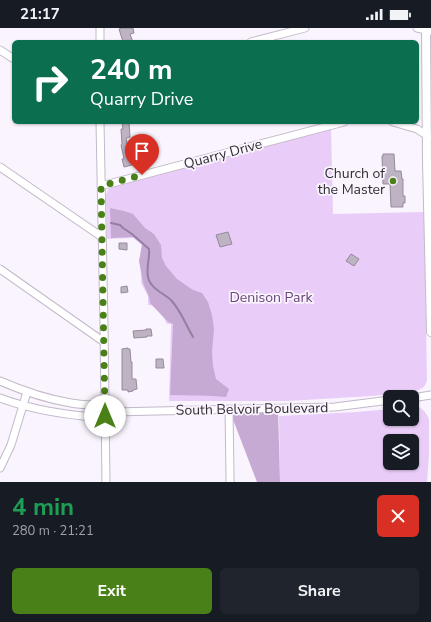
<!DOCTYPE html>
<meta charset="utf-8">
<style>
:root{--surface:#171b24;--page:#20242c;--text:#f1f3f6;--muted:#9ea1a6;--accent:#498018}
body{margin:0;font-family:"Nunito Sans",sans-serif;background:var(--page);color:var(--text);height:100vh;display:flex;flex-direction:column;font-size:15px;white-space:nowrap}
*{box-sizing:border-box;margin:0}
p{font-size:13px;color:var(--muted)}
.icon{flex:none;width:22px;height:22px;fill:none;stroke:currentColor;stroke-width:2;stroke-linecap:round;stroke-linejoin:round}
.map{position:relative;height:454px;overflow:hidden}
.panel{display:flex;flex-direction:column;background:var(--surface);flex:1}
.panel>*{flex:none}
.hud{position:absolute;left:12px;top:12px;width:407px;height:84px;border-radius:6px;box-shadow:0 1px 3px #0004;background:#0b6e4f;color:#fff;overflow:hidden}
.tools{position:absolute;left:383px;top:362px;display:grid;gap:8px}
.tools a{display:grid;place-items:center;width:36px;height:36px;border-radius:6px;background:var(--surface);box-shadow:0 1px 3px #0004;font-size:20px}
.pin{position:absolute;display:grid;place-items:center;width:34px;height:34px;color:#fff;margin:-41px -17px;border-radius:50% 50% 50% 0;rotate:-45deg;box-shadow:0 0 4px #0007}
.pin .icon{rotate:45deg}
.me{position:absolute;width:44px;margin:-22px;rotate:0deg;stroke-linejoin:round;filter:drop-shadow(0 0 3px #0008)}
.turn{display:flex;align-items:center;gap:14px;height:84px;padding:0 12px;font-size:18px}
.turn .icon{width:52px;height:52px;stroke-width:2.5}
.turn b{display:block;font-size:28px;line-height:34px}
.round{display:grid;place-items:center;flex:none;width:42px;height:42px;border-radius:6px;background:var(--page)}
.headline{display:flex;align-items:center;justify-content:space-between;height:68px;padding:0 12px}
h1{font-size:24px;font-weight:700;line-height:30px;color:#1e9e55}
.action{display:flex;gap:8px;margin-top:auto;padding:8px 12px}
.action a{flex:1;height:46px;border-radius:6px;background:var(--accent);color:#fff;font-size:16px;font-weight:700;line-height:46px;text-align:center}
.action a+a{background:var(--page);color:var(--text)}
.status{display:flex;justify-content:space-between;align-items:center;height:28px;padding:0 20px;background:var(--surface);direction:ltr}
.status svg{height:11px;fill:currentColor}
.map>svg:first-child{display:block}
</style>
<div class="status"><b>21:17</b><svg viewBox="0 0 49 12"><path d="M0 12V9h3v3zM5 12V6h3v6zM10 12V3h3v9zM15 12V0h3v12zM26 1h20v11H26zM47 4h2v5h-2z"/></svg></div>
<div class="map">
<svg width="431" height="454" viewBox="0 0 431 454">
<rect width="100%" height="100%" fill="#faf4fe"/>
<path fill="#e9cdf8" fill-rule="evenodd" d="M331,100l2,86 91,-2 3,169 -3,6 -7,4 -45,5 -84,5h-119l2,-77h-4l-9,-18 -10,-1v-9l-7,-13 1,-38 -9,-7 -26,1 -1,-44 2,-5 6,-4 199,-52z
M414,378c8,1 12,6 15,13v36l-2,27h-147l-1,-66 77,-4 34,-3v10h22v-12zM390,413h22v22h-22z"/>
<path fill="#c6aad4" d="M110,180l14,3 9,3 12,14 9,6 7,11 1,13 4,8 11,13 16,11 9,3 6,9 4,13 2,14 -2,23 1,14 3,13 13,10 -3,8c-18,-2 -37,-1 -56,-2l3,-71 -5,-2 -18,-19 -1,-6 -6,-14 -4,-22 3,-17 -9,-7 -22,1z
M278,380l2,74h-23l-28,-73z"/>
<g fill="none" stroke-linecap="round" stroke-linejoin="round">
<path stroke="#947f9f" stroke-width="2" d="M111,195l9,2 3,3 9,6 17,15c1,9 -3,19 -1,28 2,11 15,16 23,23 10,11 15,25 22,37"/>
</g>
<path fill="#bdb3c3" stroke="#948a99" d="M122,0h11l1,5 -4,1 3,8h-10l-4,-13z
M122,94h7l1,15 -4,1 6,27 -8,2 -2,-8h2l-3,-14 1,-1 -1,-15h2z
M383,126h11l1,17h6l1,8h1v17h2v7h-2v4h-12l-1,-23h-7l-1,-28h1z
M228,204l4,12 -12,3 -4,-12z
M119,215h8v7l-8,-1z
M351,226l8,5 -5,7 -8,-5z
M127,258l1,6 -7,1v-6z
M146,301h5l1,7h-5v1l-13,1 -1,-7 13,-1z
M128,320v1h2l1,13h1v17h4l1,10 -4,1v1l-5,1v-2h-6v-41z
M156,331h7l1,9h-8z"/>
<g fill="none" stroke-linecap="round" stroke-linejoin="round">
<defs>
<path id="minor" d="M100,0v14
M417,0l14,3
M251,14l54,-14
M0,22l14,9
M100,94l1,52 3,151 2,157
M393,94l24,7 14,9
M0,139l102,70
M101,158l243,-64
M0,241l104,73
M0,353c23,10 46,18 71,22 11,2 23,2 34,3l3,2
M0,370c27,10 54,15 83,18 6,1 15,2 22,1 2,-1 6,-4 8,-5l222,-5 55,-7
M412,370l19,-3
M229,381l1,66v7
M0,440l11,-23 16,-53"/>
<path id="major" d="M426,0l1,133 4,171"/>
</defs>
<use href="#minor" stroke="#c3b9c9" stroke-width="9"/>
<use href="#major" stroke="#c3b9c9" stroke-width="10"/>
<use href="#minor" stroke="#fff" stroke-width="7"/>
<use href="#major" stroke="#fff" stroke-width="8"/>
</g>
<g fill="none" stroke-linecap="round" stroke-linejoin="round">
<path stroke="#498018" stroke-width="7" stroke-dasharray="0 12.6" d="M105,388l-4,-230 41,-11"/>
</g>
<circle fill="#498018" stroke="#faf4fe" stroke-width="1.5" cx="393" cy="153" r="4"/>
<g text-anchor="middle" dominant-baseline="central" stroke-width="3.5" stroke-linejoin="round" paint-order="stroke">
<g font-size="14" fill="#332e35" stroke="#faf4fe">
<text transform="translate(223 126) rotate(-15)">Quarry Drive</text>
<text transform="translate(252 381) rotate(-1)">South Belvoir Boulevard</text>
</g>
<g font-size="14" fill="#332e35" stroke="#faf4fe" text-anchor="end">
<text x="385" y="145">Church of<tspan x="385" dy="16">the Master</tspan></text>
</g>
<g font-size="14" fill="#6a457c" stroke="#faf4fe">
<text x="271" y="269">Denison Park</text>
</g>
</g>
</svg>
<div class="tools">
<a><svg class="icon" aria-label="search" viewBox="0 0 24 24"><circle cx="10" cy="10" r="6"/><path d="M15 15l6 6"/></svg></a>
<a><svg class="icon" aria-label="layers" viewBox="0 0 24 24"><path d="M12 4l9 5-9 5-9-5zM3 14l9 5 9-5"/></svg></a>
</div>
<div class="pin" style="left:142px;top:147px;background:#d93025"><svg class="icon" aria-label="arrive" viewBox="0 0 24 24"><path d="M6 21V4h12l-3 4 3 4H6"/></svg></div>
<svg class="me" style="left:105px;top:388px" viewBox="-20 -20 40 40"><circle r="19" fill="#fff"/><path d="M0-13L10 11 0 6-10 11z" fill="#498018"/></svg>
<div class="hud">
<div class="turn"><svg class="icon" aria-label="right" viewBox="0 0 24 24"><path d="M7 20v-9h11M14 6l5 5-5 5"/></svg><div><b>240 m</b>Quarry Drive</div></div>
</div>
</div>
<section class="panel">
<div class="headline"><div><h1>4 min</h1><p>280 m · 21:21</p></div><a class="round" style="background:#d93025;color:#fff"><svg class="icon" aria-label="close" viewBox="0 0 24 24"><path d="M6 6l12 12M18 6L6 18"/></svg></a></div>
<div class="action"><a>Exit</a><a>Share</a></div>
</section>
